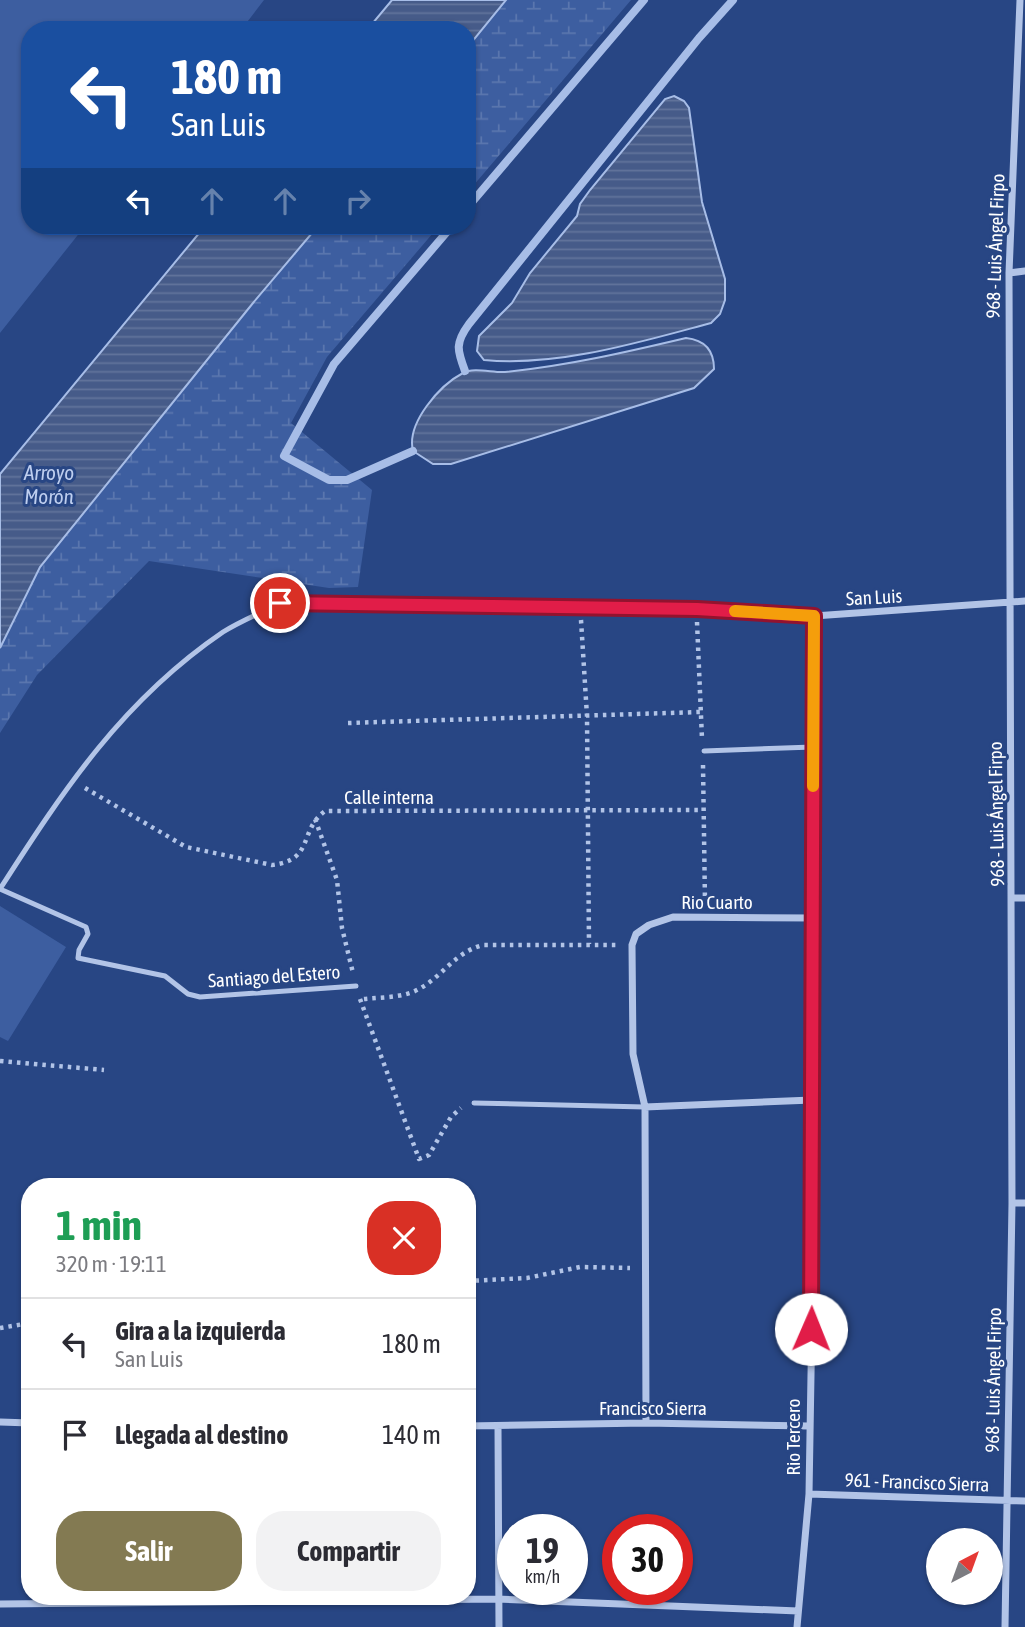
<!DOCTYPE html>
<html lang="es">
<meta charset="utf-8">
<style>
:root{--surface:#fff;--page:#f2f2f3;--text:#2b2b33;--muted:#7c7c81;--line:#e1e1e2;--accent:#837a52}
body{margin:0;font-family:"Asap Condensed",sans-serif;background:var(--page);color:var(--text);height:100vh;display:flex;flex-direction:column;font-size:26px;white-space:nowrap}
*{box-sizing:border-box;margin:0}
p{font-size:23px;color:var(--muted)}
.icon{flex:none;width:38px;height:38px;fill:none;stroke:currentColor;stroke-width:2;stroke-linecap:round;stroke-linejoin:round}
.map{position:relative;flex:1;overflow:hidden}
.details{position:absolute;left:21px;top:1178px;width:455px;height:427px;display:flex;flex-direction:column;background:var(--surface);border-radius:28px;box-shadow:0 2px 5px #0004}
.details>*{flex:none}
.hud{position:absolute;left:21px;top:21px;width:455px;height:214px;border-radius:28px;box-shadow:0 2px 5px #0004;background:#1a4fa0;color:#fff;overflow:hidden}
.needle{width:46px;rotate:41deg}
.buttons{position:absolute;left:926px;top:1528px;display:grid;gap:14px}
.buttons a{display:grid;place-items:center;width:77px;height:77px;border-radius:50%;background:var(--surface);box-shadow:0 2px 5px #0004;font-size:35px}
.speed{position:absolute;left:497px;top:1514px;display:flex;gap:14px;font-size:35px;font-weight:700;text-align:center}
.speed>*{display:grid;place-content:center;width:91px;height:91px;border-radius:50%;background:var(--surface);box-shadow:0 2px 5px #0004;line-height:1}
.speed small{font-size:18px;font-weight:400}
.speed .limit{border:10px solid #d22;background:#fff;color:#111}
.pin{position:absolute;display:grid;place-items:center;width:60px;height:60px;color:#fff;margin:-30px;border:4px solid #fff;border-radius:50%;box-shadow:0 2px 7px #0007}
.me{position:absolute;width:77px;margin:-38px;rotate:1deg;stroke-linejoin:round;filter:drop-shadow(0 0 5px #0008)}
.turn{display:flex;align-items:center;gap:24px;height:147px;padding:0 35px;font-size:32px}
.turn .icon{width:91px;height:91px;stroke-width:2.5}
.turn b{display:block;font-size:49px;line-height:60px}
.lanes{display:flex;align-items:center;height:66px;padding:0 35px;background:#0003;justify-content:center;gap:35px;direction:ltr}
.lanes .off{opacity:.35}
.round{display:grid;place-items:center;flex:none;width:74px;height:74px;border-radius:28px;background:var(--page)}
.overview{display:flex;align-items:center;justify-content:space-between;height:119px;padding:0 35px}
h1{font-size:42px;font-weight:700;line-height:52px;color:#1e9e55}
.button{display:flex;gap:14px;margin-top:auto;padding:14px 35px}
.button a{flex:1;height:80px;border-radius:28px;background:var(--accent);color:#fff;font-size:28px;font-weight:700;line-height:80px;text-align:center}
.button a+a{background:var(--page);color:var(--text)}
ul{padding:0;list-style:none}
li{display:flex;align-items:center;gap:21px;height:91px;padding:0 35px;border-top:2px solid var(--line)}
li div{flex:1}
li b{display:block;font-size:26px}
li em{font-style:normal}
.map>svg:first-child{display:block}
</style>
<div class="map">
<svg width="1025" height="1627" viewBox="0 0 1025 1627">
<defs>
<pattern id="wetland-marsh" width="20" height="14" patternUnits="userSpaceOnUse" patternTransform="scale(1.75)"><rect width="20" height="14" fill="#3d5ea0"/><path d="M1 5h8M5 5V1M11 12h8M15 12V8" fill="none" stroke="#5a76ae"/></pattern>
<pattern id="water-rules" width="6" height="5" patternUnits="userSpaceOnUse" patternTransform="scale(1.75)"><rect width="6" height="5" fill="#465b89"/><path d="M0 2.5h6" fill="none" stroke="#62749b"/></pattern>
</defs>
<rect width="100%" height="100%" fill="#284684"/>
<path fill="#3d5ea0" d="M0,0h264l-23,30h-211v196h55l-85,107z
M0,906l66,41 -58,94 -8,-4z"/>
<path fill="url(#wetland-marsh)" d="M506,0h125l-164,193v-145z
M318,226h121l-112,131 -36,66 81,67 -14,97 -29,1 -180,-27 -112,114 -37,58v-85l40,-81 213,-264z"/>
<path fill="url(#water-rules)" stroke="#a7bde7" stroke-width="2" d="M392,0h114l-39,48v-18h-100z
M674,96l10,5 5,7 13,94 23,77v21l-5,14 -9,9c-71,19 -153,44 -227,37l-7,-9 2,-15 33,-33 18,-30 47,-57 3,-12 10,-14 75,-91z
M205,226h113l-65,77 -213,264 -40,81v-174z
M686,338c19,2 28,12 28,31l-20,19 -243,76h-18l-20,-13c-7,-28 27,-66 50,-78 11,-6 30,0 42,-1 61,-6 122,-20 181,-34z"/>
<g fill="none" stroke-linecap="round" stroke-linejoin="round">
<path stroke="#a7bde7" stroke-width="8" d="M467,208l177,-208
M465,371c-8,-21 -10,-28 4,-47l230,-286 34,-38
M413,451l-66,29h-18l-45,-24 50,-92 118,-138"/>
<path stroke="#b2c4e7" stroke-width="4.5" stroke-dasharray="3.5 5" stroke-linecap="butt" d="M581,620l6,96 2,228
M697,622l5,117
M348,723l352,-11
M703,765l2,138
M85,788l101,59 86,18c43,-5 26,-34 53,-54l377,-1
M315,819l22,61 5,48 11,45
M360,999l59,160 10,-4 22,-38 10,-9
M364,999c18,-2 39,-1 55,-10 24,-13 36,-37 64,-44h133
M0,1061l104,9
M467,1281l60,-3 53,-11 50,1
M0,1328l30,-5"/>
<path stroke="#b2c4e7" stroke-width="5" d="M704,751l109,-4
M0,889c64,-100 123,-189 223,-257 17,-11 38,-19 57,-29l417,6 117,7
M0,889l86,38 2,7 -9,16 -1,8 87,18 23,18 12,3 156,-11
M474,1103l171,4"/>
<path stroke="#b2c4e7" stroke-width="7" d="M1009,273l16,-2
M1013,898h12
M645,1107l167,-7
M1012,1203h13
M0,1422l30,1
M646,1423l-1,-316 -12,-53 -1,-109 4,-11 13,-9 24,-8 141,1
M467,1426l179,-3 162,3
M498,1426l1,201
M809,1494l216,7
M0,1604l497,-5 301,12
M797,1627l12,-133 4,-238 1,-640 211,-15
M1005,1627l7,-424 -3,-930 11,-273"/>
</g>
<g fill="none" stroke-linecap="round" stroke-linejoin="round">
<defs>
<path id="route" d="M280,603l417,6 117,7 -3,713"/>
</defs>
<use href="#route" stroke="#92132f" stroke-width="18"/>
<use href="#route" stroke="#e11d48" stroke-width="12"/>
<path stroke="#f59e0b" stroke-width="12" d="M735,611l79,5 -1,170"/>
</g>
<g text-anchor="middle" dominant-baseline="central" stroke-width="6" stroke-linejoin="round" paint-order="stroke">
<g font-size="19" fill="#fff" stroke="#284684">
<text transform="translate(995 246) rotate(-88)">968 - Luis Ángel Firpo</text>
<text transform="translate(874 597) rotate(-3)">San Luis</text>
<text x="389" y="797">Calle interna</text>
<text transform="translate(996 814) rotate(-91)">968 - Luis Ángel Firpo</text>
<text x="717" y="902">Rio Cuarto</text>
<text transform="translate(274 976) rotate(-4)">Santiago del Estero</text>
<text transform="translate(993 1380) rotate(-89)">968 - Luis Ángel Firpo</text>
<text x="653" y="1408">Francisco Sierra</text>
<text transform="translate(793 1437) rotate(-90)">Rio Tercero</text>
<text transform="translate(917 1482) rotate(2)">961 - Francisco Sierra</text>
</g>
<g font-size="21" font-style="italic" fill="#beceef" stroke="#284684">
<text x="49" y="472">Arroyo<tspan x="49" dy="24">Morón</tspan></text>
</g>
</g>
</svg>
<div class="buttons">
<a><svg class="needle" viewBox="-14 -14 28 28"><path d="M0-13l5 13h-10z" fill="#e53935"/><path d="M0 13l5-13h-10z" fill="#7c7c81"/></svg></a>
</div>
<div class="speed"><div>19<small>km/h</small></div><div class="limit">30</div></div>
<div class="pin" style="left:280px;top:603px;background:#d93025"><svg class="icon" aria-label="arrive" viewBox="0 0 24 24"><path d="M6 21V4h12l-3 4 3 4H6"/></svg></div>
<svg class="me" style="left:811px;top:1329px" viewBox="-20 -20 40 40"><circle r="19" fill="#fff"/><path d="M0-13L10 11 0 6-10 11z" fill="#e11d48"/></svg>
<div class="hud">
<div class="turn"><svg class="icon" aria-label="left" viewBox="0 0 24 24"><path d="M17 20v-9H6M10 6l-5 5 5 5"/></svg><div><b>180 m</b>San Luis</div></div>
<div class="lanes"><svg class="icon" aria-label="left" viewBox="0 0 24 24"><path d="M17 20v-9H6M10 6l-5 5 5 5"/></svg><svg class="icon off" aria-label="ahead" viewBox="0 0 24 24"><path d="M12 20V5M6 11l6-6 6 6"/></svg><svg class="icon off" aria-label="ahead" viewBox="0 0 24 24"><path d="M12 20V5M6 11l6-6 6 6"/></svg><svg class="icon off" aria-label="right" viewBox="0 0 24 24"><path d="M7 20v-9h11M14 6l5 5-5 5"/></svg></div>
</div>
<section class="details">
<div class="overview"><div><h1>1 min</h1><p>320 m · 19:11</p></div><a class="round" style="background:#d93025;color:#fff"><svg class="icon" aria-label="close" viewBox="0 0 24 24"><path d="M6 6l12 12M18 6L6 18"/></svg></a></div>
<ul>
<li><svg class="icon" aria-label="left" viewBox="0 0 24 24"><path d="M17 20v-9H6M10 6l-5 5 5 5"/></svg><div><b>Gira a la izquierda</b><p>San Luis</p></div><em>180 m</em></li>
<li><svg class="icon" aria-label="arrive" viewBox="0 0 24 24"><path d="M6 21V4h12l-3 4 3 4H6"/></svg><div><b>Llegada al destino</b></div><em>140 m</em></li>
</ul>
<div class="button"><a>Salir</a><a>Compartir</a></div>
</section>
</div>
